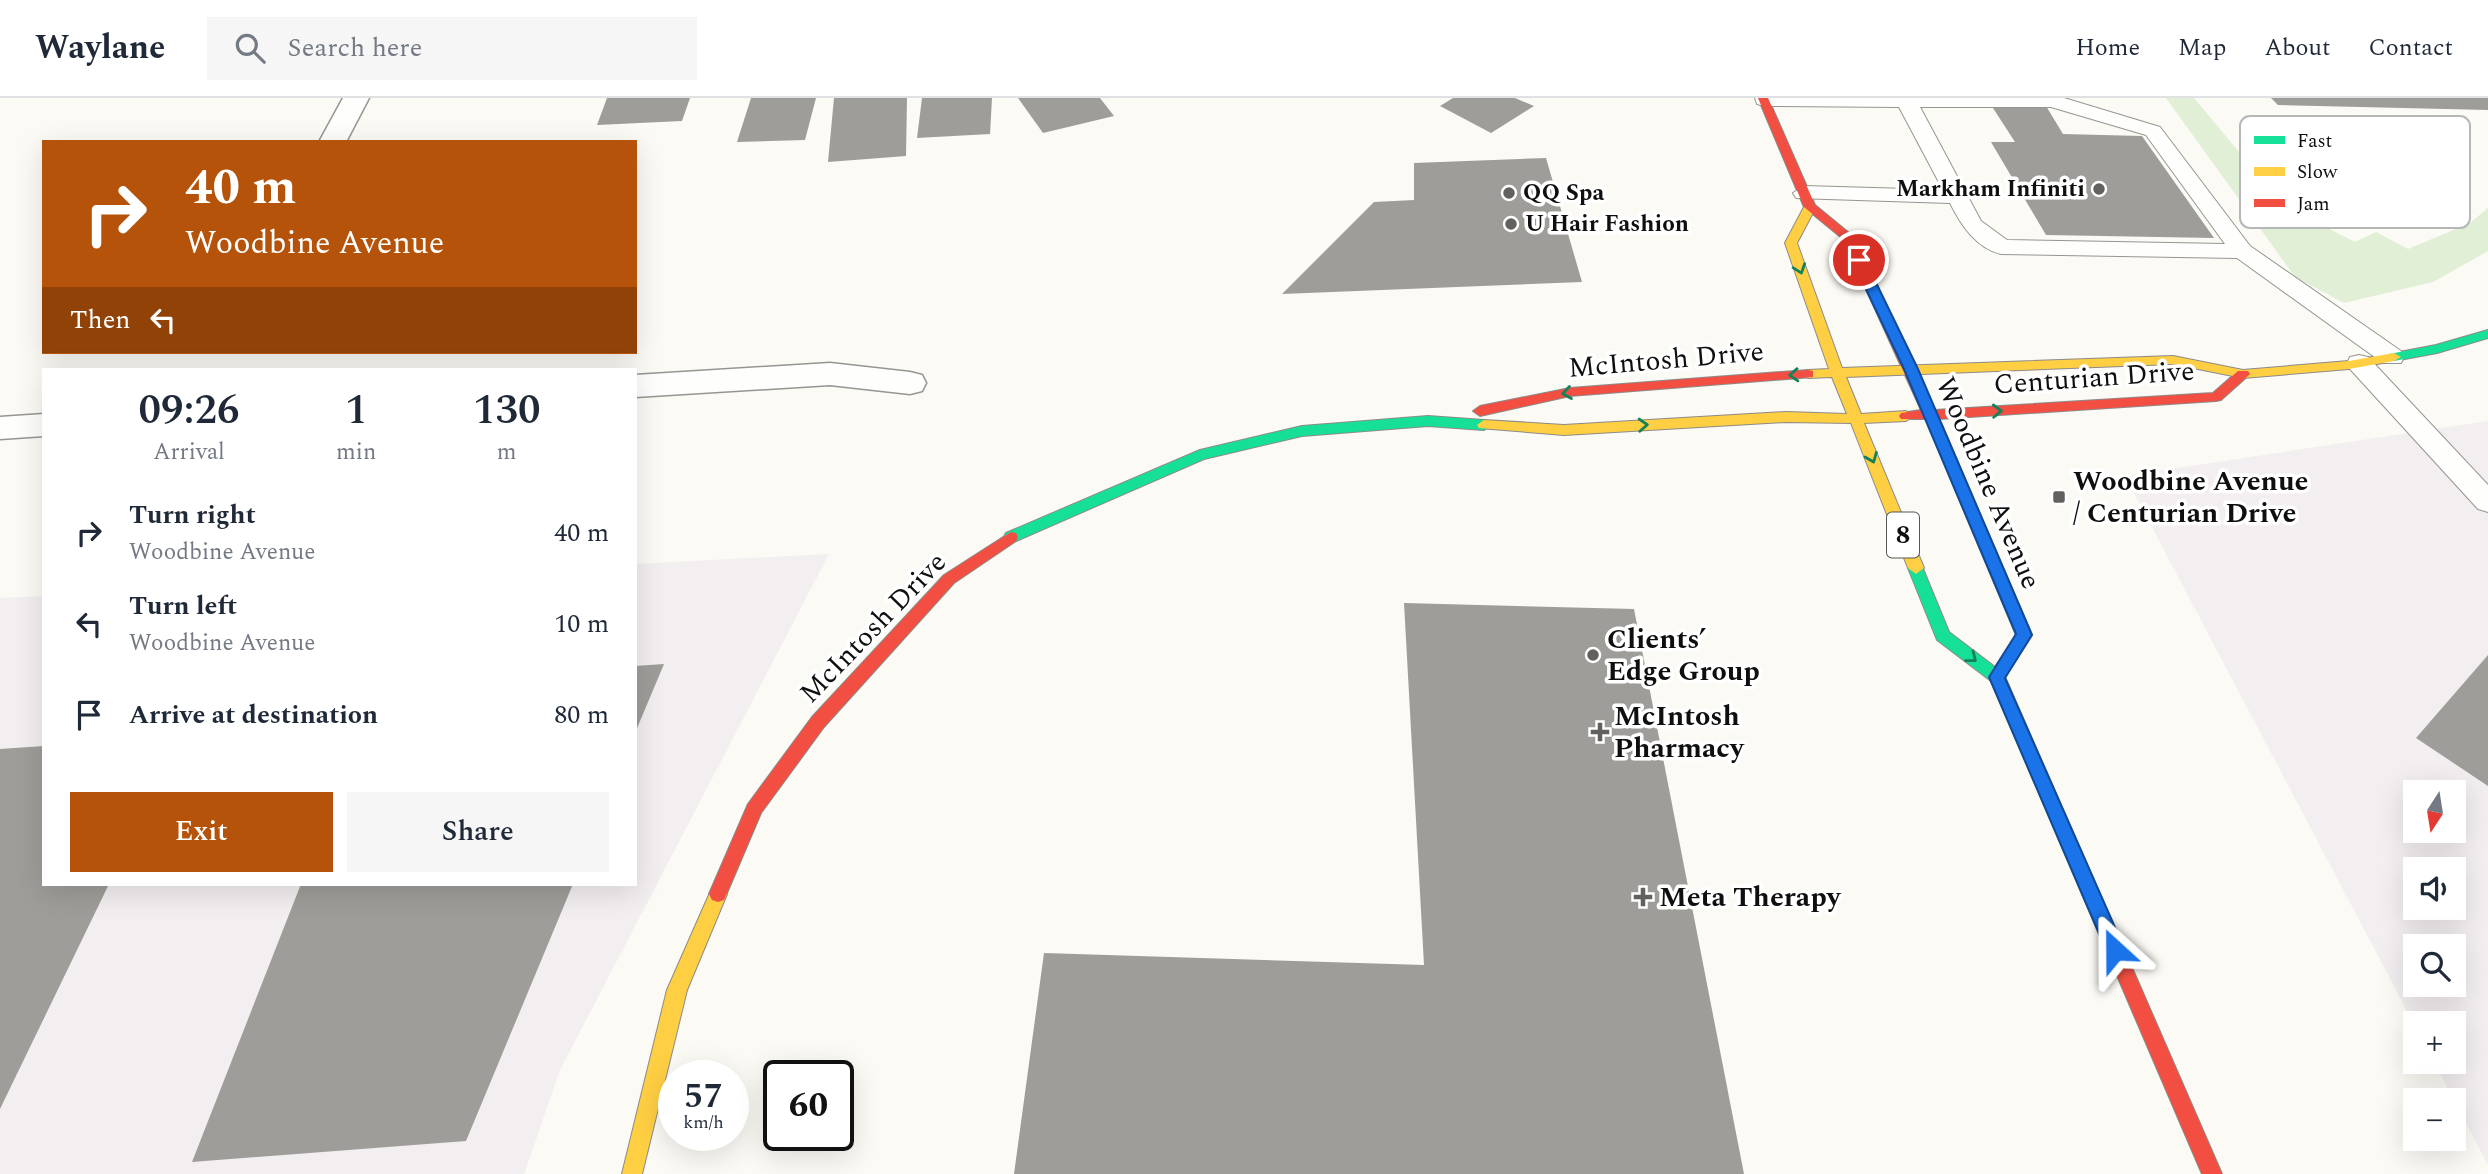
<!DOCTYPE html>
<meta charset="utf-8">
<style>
:root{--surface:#fff;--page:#f6f6f7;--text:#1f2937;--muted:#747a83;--line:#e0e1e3;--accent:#b45309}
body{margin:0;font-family:Spectral,serif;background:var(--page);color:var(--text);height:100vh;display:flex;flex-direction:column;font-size:26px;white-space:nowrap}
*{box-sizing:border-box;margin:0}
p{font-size:23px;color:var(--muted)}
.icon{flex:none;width:38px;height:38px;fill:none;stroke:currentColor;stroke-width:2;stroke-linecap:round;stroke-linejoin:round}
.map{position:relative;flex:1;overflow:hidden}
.panel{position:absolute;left:42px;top:270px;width:595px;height:518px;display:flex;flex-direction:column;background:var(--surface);border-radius:0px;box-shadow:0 7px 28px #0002}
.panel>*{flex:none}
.banner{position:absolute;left:42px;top:42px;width:595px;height:214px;border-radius:0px;box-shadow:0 7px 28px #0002;background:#b45309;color:#fff;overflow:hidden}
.needle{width:46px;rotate:192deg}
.tools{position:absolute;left:2403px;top:682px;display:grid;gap:14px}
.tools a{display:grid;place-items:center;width:63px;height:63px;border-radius:0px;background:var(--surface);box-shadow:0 7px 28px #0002;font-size:35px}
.speed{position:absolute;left:658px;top:962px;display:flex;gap:14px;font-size:35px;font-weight:700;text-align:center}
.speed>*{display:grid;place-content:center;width:91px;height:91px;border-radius:50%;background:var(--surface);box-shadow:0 7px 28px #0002;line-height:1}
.speed small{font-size:18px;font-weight:400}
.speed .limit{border:4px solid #111;border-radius:10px;background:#fff;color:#111}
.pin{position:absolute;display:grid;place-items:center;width:60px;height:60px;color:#fff;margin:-30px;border:4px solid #fff;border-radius:50%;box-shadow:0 2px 7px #0007}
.me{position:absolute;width:77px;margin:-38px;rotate:336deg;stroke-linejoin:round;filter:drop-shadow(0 0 5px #0008)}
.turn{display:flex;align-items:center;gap:24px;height:147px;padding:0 28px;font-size:32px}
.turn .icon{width:91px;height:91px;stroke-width:2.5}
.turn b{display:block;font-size:49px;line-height:60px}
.then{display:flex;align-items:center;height:66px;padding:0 28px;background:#0003;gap:14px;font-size:26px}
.eta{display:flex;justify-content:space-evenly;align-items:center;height:119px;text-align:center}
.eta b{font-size:42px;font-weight:600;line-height:49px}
.button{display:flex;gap:14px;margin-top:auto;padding:14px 28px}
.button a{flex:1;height:80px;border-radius:0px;background:var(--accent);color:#fff;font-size:28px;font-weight:600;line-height:80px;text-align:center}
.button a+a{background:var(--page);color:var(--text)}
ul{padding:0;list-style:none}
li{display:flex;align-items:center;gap:21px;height:91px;padding:0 28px}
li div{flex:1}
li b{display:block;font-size:26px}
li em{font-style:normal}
header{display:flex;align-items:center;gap:42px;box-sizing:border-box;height:98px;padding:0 35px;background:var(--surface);border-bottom:2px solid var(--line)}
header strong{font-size:33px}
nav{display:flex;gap:38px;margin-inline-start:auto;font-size:24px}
.search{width:490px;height:63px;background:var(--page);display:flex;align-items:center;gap:18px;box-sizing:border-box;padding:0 24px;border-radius:0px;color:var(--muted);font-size:26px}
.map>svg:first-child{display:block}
</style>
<header>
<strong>Waylane</strong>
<div class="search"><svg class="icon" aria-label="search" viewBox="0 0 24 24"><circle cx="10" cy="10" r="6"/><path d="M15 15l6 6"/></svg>Search here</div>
<nav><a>Home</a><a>Map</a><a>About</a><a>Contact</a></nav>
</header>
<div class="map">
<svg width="2488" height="1076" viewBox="0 0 2488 1076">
<rect width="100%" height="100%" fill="#fbfaf4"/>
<path fill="#f3eef0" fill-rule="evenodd" d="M2488,323v744l-54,-103h20v-38h-39v2l-290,-550zM2415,695h39v38h-39zM2415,772h39v38h-39zM2415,849h39v38h-39z
M829,456l-269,516 -36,104h-524v-576l44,-2v288h591v-320z"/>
<path fill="#e1efd6" d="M2166,0h28l76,91 26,23 59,30 21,-10 32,17 62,-26 18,-15v43l-55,31 -89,21 -49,-26z"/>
<path fill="#9f9d99" d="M607,0h83l-8,23 -85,4z
M751,0h65l-11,42 -68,2z
M834,0h73l-1,58 -78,6z
M922,0h70l-2,36 -73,4z
M1018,0h82l14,18 -71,17z
M1453,0h62l19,8 -43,27 -51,-27z
M2271,0h217v12l-210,-5z
M1991,7l55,1 17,28 79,2 72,102 -168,-3 -55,-93h24z
M1546,60l36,124 -300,12 92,-92 40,-2v-37z
M1404,505l230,6 110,565h-730l30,-221 380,12z
M2488,557v131l-72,-48z
M664,566l-29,69v-67z
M44,648v138h65l-109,225v-360z
M301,786h272l-107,257 -274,21z"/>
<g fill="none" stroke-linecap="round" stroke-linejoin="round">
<defs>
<path id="lane" d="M1755,0h309l96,29 90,119 151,105 3,6 -3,6h-18l-146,-105 -236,-4c-25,-6 -40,-29 -51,-51l-154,-5 -3,-5 11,-7 139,4 -44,-83 -135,-1 -7,-2zM1920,9h131l95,28 79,109 -218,-4 -26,-19z
M2359,257l9,2 120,128v27l-10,-3 -128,-140 -3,-6 3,-6z"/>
<path id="street" d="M343,0h26l-23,44h-27z
M830,265l80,9 12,3 4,8 -4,8 -12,3 -80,-9 -195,12v-22z
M44,316v22l-44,3v-22z"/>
<path id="fast" d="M2488,232v8l-51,15 -43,8 -7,-4 2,-3 47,-9z
M1428,318l56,4 7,5 -7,5 -56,-4 -126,10 -98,23 -188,82h-10l-2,-4 2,-4 194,-83 102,-24z
M1935,322l7,5 90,210 -27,42 98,224 -3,6 -6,2 -6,-2 -3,-6 -94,-220 -54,-41 -29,-72 8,-6 5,2 28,68 46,35 21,-32 -88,-210z"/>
<path id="slow" d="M1810,105l6,4 -19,36 45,125 331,-12 70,14 106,-9 45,-8 7,4 -7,4 -45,8 -106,9 -70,-14 -327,13 15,37 45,-3 7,5 -7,5 -42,2 60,145 -8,6 -8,-6 -57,-145 -65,-1 -222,13 -85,-7 -2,-3 7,-5 80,5 222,-13 61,2 -15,-37 -24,1 -7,-4 7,-4 21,-1 -44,-126 19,-36z
M718,788l6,2 3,6 -40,96 -45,184h-20l45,-184 45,-102z"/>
<path id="jam" d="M1758,0h10l47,107 39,32 81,173 278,-17 25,-22h10l2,3 -29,26 -5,1 -277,18 3,6 -7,5 -5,-2 -4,-9h-25l-2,-3 2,-3 20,-3 -78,-171 -39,-32z
M1808,272l5,1v6l-243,19 -90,20 -7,-5 7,-5 90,-18z
M1011,434l5,1 2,4 -2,4 -62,42 -130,144 -63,86 -37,87 -6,2 -6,-2 -3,-6 39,-90 64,-87 132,-142z
M2094,795l6,2 3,6 119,273h-20l-117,-273 3,-6z"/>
</defs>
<use href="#lane" stroke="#959592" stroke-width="2"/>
<use href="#street" stroke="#959592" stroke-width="3"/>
<use href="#fast" stroke="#8c8b89" stroke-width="2"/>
<use href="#slow" stroke="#8c8b89" stroke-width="2"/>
<use href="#jam" stroke="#8c8b89" stroke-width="2"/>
<use href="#lane" fill="#fefefd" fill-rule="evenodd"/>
<use href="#street" fill="#fefefd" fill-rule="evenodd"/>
<use href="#fast" fill="#16e098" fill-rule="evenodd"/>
<use href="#slow" fill="#ffcf43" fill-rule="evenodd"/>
<use href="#jam" fill="#f24e42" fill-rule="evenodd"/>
</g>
<defs><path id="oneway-chevron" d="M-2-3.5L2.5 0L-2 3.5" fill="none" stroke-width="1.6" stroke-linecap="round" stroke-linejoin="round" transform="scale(1.75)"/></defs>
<g stroke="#13825a">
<use href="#oneway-chevron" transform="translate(1800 171) rotate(71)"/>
<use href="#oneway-chevron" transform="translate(1794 277) rotate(176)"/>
<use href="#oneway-chevron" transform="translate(1567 295) rotate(171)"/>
<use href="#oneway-chevron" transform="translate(1997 313) rotate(-2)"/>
<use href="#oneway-chevron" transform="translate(1643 327) rotate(-3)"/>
<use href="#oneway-chevron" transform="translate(1872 360) rotate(68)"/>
<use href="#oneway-chevron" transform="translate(1972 560) rotate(38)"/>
</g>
<path fill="#1a73e8" stroke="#114b97" stroke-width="2" d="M1859,158l6,4 53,109 114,266 -27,43 120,272 -3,7 -7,2 -6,-2 -120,-280 27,-43 -112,-265 -52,-109z"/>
<g fill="#62615f" stroke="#fff" stroke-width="2.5">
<circle cx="2099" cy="91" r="7"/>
<circle cx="1509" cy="95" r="7"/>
<circle cx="1511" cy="126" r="7"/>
<rect x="2052" y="392" width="14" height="14" rx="3.5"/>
<circle cx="1593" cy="557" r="7"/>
<path d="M1596.5 623.5h7v7h7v7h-7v7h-7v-7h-7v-7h7z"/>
<path d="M1639.5 788.5h7v7h7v7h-7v7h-7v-7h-7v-7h7z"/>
</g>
<g text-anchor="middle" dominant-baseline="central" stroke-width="7" stroke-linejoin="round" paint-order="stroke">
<g font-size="23" font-weight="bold" fill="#0f0f0f" stroke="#fff" text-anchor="start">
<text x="2085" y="91" text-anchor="end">Markham Infiniti</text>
<text x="1523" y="95">QQ Spa</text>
<text x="1525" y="126">U Hair Fashion</text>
</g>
<rect fill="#fff" stroke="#575757" stroke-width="2" x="1887" y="414.5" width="32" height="45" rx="5"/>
<g font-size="26" font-weight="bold" fill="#0f0f0f">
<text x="1903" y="437">8</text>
</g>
<g font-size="28" fill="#0f0f0f" stroke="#fff">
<text transform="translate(1666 262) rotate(-5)">McIntosh Drive</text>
<text transform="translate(2094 280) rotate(-4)">Centurian Drive</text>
<text transform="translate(1988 385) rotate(67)">Woodbine Avenue</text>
<text transform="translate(873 530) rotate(-46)">McIntosh Drive</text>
</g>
<g font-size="28" font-weight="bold" fill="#0f0f0f" stroke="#fff" text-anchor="start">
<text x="2073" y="383">Woodbine Avenue<tspan x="2073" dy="32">/ Centurian Drive</tspan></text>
<text x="1607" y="541">Clients’<tspan x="1607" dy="32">Edge Group</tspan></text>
<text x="1614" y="618">McIntosh<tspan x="1614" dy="32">Pharmacy</tspan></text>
<text x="1659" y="799">Meta Therapy</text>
</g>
</g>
<rect x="2240" y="18" width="230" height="112" rx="10" fill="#fff" stroke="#b7b7b7" stroke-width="2"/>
<rect x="2254" y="38" width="31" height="8" fill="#16e098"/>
<rect x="2254" y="69" width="31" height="9" fill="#ffcf43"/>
<rect x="2254" y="101" width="31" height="8" fill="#f24e42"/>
<g font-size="19" fill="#0f0f0f">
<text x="2297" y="49">Fast</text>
<text x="2297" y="80">Slow</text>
<text x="2297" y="112">Jam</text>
</g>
</svg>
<div class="tools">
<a><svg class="needle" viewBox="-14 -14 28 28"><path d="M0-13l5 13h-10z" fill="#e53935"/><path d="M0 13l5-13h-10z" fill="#747a83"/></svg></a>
<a><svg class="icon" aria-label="sound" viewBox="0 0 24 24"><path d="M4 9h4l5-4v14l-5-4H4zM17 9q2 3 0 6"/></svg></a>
<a><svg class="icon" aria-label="search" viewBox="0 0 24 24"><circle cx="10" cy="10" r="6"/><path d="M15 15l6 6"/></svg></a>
<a>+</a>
<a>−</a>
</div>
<div class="speed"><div>57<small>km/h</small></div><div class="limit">60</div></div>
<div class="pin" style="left:1859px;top:162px;background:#d93025"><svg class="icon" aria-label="arrive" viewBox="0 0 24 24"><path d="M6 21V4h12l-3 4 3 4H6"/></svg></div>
<svg class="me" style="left:2115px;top:852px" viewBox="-20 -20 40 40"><path d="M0-17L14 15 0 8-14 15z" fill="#1a73e8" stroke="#fff" stroke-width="4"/></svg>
<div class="banner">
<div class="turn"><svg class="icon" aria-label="right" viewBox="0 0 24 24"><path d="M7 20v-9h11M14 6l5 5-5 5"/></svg><div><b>40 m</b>Woodbine Avenue</div></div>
<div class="then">Then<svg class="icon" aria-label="left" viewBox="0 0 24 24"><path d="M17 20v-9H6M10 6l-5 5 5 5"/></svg></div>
</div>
<section class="panel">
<div class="eta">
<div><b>09:26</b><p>Arrival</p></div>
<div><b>1</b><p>min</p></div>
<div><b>130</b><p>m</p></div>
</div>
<ul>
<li><svg class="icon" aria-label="right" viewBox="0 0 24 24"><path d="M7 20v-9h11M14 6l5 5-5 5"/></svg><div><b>Turn right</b><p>Woodbine Avenue</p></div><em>40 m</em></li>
<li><svg class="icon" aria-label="left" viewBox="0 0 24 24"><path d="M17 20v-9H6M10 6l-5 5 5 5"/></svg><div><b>Turn left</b><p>Woodbine Avenue</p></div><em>10 m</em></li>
<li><svg class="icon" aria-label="arrive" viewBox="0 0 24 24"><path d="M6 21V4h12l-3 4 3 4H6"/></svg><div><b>Arrive at destination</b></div><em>80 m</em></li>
</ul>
<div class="button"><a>Exit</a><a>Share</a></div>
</section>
</div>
